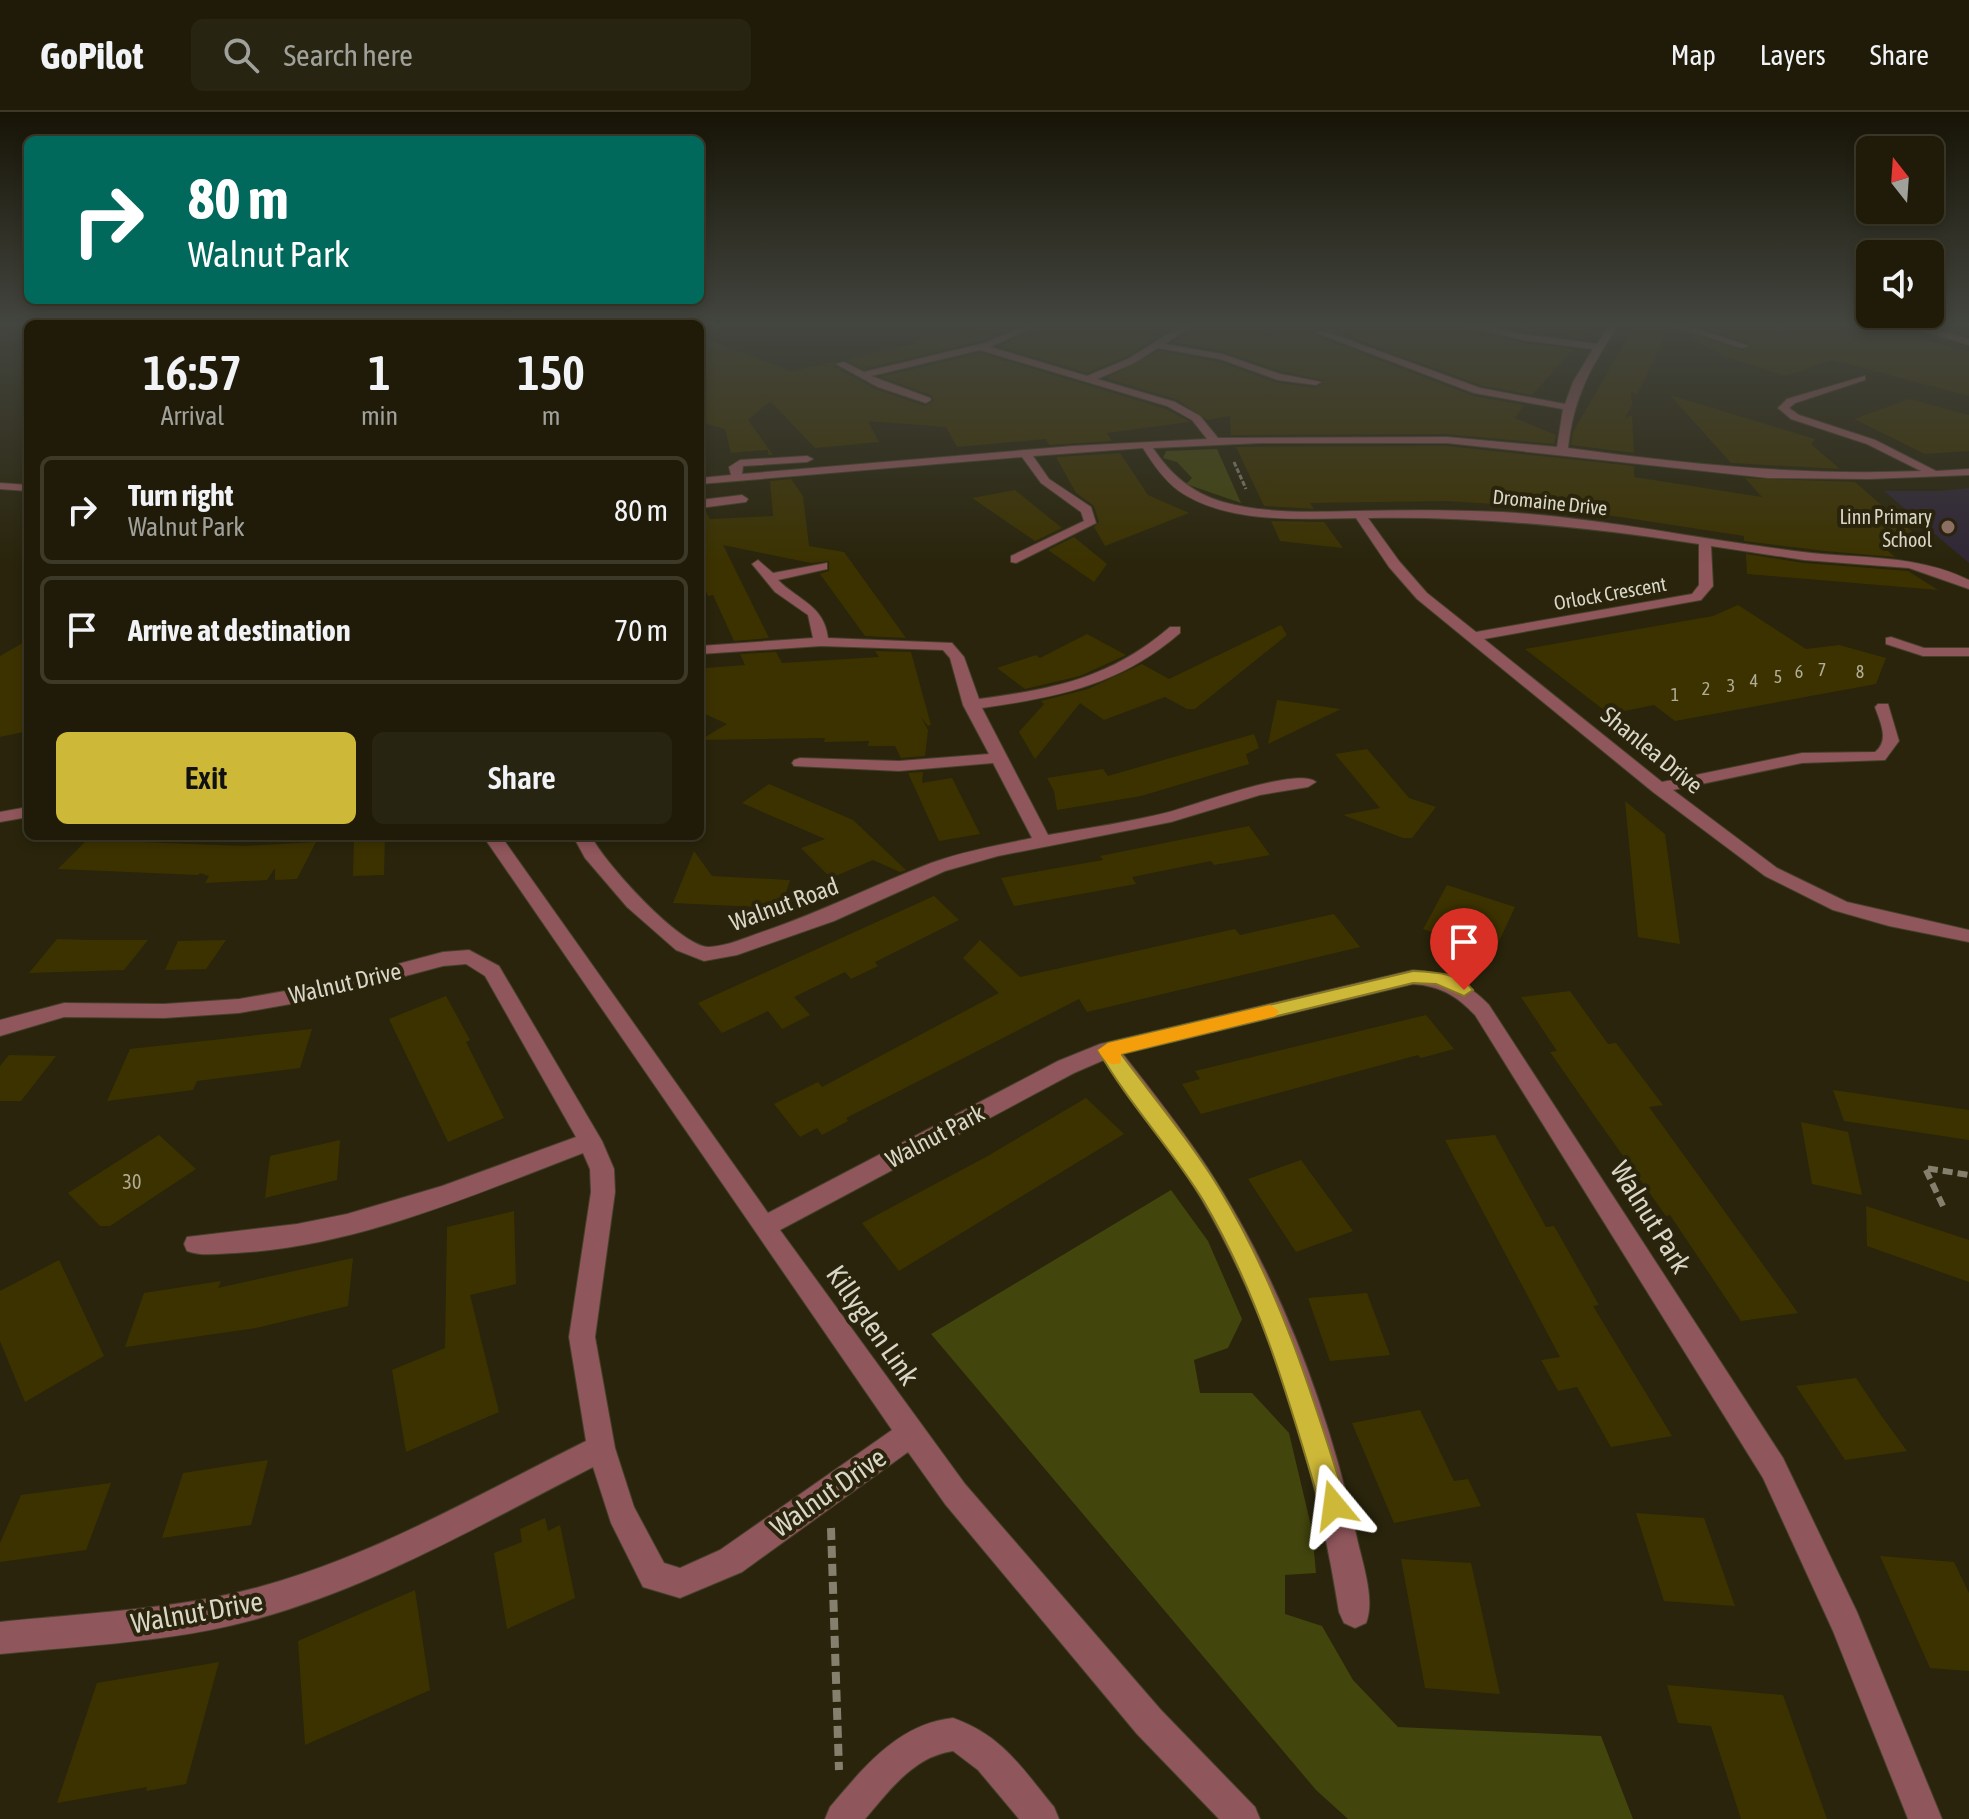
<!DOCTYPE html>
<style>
:root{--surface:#1f1b08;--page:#272412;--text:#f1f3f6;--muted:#a1a19c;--line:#3c3929;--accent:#ceb838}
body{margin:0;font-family:"Asap Condensed",sans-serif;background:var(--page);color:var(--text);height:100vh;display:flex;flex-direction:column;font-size:30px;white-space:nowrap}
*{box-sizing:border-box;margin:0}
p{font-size:26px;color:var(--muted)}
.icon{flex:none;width:44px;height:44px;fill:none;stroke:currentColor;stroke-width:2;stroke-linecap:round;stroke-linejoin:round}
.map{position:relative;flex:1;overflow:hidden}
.sheet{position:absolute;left:24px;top:208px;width:680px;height:520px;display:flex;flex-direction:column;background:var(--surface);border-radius:12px;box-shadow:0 4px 12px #0003,0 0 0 2px var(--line)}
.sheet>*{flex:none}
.banner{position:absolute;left:24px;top:24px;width:680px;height:168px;border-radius:12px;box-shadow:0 4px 12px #0003,0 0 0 2px var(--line);background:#00695c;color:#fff;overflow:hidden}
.needle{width:52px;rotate:343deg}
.controls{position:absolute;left:1856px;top:24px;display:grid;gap:16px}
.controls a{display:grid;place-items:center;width:88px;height:88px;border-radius:12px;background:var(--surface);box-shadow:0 4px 12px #0003,0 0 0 2px var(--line);font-size:40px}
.pin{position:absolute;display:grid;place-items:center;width:68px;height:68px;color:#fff;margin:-82px -34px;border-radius:50% 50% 50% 0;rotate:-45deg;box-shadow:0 0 8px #0007}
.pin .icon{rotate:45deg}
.me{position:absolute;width:88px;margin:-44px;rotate:344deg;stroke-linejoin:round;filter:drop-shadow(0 0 6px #0008)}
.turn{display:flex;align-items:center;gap:28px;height:168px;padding:0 32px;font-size:36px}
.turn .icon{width:104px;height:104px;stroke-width:2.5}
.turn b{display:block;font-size:56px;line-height:68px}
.eta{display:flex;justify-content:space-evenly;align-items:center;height:136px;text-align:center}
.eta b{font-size:48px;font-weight:600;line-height:56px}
.button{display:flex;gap:16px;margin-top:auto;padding:16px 32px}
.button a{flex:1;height:92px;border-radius:12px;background:var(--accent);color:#111;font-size:32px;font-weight:600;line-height:92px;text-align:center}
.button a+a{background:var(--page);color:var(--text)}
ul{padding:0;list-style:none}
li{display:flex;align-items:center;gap:24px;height:108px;margin:0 16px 12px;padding:0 16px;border:4px solid var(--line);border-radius:12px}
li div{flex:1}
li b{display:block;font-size:30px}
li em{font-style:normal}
header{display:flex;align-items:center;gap:48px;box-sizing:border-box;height:112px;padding:0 40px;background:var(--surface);border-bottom:2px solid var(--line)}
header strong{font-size:38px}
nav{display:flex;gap:44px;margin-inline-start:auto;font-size:28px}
.search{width:560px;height:72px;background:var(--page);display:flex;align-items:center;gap:20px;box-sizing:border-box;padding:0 28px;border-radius:12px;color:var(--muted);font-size:30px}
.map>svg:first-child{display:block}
</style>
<header>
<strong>GoPilot</strong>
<div class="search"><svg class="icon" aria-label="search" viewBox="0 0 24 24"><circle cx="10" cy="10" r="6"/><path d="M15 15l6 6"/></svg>Search here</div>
<nav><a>Map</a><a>Layers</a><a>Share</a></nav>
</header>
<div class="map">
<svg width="1969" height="1707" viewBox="0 0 1969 1707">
<rect width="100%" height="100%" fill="#29240b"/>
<path fill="#302736" d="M1969,376v75l-85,-72h54z"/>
<path fill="#42450c" d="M1217,337l24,54 -55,-19 6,-6 -15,-16 -14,-4 3,-7z
M1171,1078l37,51 34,78 -14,29 -34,12 6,33h52l37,40 23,97 4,43 -31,2v39l37,12 31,54 45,47 203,9 32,83h-285l-32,-29 -385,-456z"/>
<path fill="#3c3200" d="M995,213h23l-34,15 -120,29 -18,-9 71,-17 -5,-2z
M1042,213h134l-49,31 -40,17 -88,-27z
M1196,213h265l60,18 52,6 -41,46 -51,-10 -156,-57 -11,4 2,4 157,60 51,9 -9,13 41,17 -2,9 -107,-10 -216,1 -1,-19 -23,4 -31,-21 -70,-21 53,-27 60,11 59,21 38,5 8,-8 -43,-9 -58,-20 -50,-9z
M1497,213h99l-13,14z
M1635,213h33l74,26 8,-2 2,-4 -56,-20h175l98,27v44l-137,-36 -46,16 -54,-17 -63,-31 -32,66 -6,-2 1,13 -7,13 7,-3 2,38 -63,-8 2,-13z
M700,225l91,34 42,-9 2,5 42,23 48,16 9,-5 -3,-6 -50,-18 99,-24 186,56 24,13 -83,11 5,8 -63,4 -3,-6 -89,8 -11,-20 -78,-6 11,21 -64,6 -45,-47 -22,19 25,35h-5v-5l-37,3 -6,-24 -25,-7z
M1670,283l145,44 -4,5 29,25 -109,-6z
M1909,287l60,16v36l-44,3 -71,-35z
M1447,334l187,20v11l128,20 -17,-19 110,4 76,66 -49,-2 13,11 -70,-6 -81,-10v-5l-176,-27 -121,-8 -137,2 4,6 -50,-3 -28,-59z
M1120,341l28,42 41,18 -84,33 -11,-19 5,-5 -5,-16 -18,-13 -20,-36z
M791,367l12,17 6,50 35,6 62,86 -41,-2 -45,-62 9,-3v-10l-18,2 -88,-18 46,93 -35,3 -21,-46 -5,1 -8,-18v-67l5,-1 5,9 63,-3 -3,-35z
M1015,378l47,38 -27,13 -63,-43z
M1271,409l53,1 19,26 -63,-7z
M1074,425l33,27 -13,18 -46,-32z
M1746,442l58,9 104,8 30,19 -191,-16z
M1738,493l68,44 33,-4 47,13 -10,26 -201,37 -21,-16 -45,9 -84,-65 188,-33z
M1281,513l6,10 -92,74h-8l-22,-12 -61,23 -24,-17 -45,56 -16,-27 25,-28 -3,-3 47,-12 54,-25 27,15z
M1087,522l39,21 -46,21 -55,13 -28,-21 39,-13 4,3z
M28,528v91l-28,6v-81z
M875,539l36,1 20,73 -3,1 -7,-9 7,13 -3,26 -24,2 -6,-12h-27l1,-5 -45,1 1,-4 -125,2 27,-16 -22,-10 1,-46 39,-3 -5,-11 36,-2 6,11 97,-6z
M1277,588l64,9 -73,35z
M1254,622l5,14 -13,6 3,10 -108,32 -84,14 -3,-19 -7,-13 56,-9 5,7z
M1367,637l42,49 27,9 -24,31h-9l-60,-23 37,-7 -45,-54z
M923,660l-1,11 30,-5 28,56 -41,7 -31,-68z
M769,672l84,36 53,50 -6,2 -27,-12 -42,18 -30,-30 24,-9 -83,-36z
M1625,689l40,33 15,110 -42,-7z
M1249,714l21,29 -56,10 -3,-4 -79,16 4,7 -122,22 -13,-28 102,-18 -3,-4z
M367,724h18l-1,39 -31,1 1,-38z
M87,728l157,6 72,-4 -19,37 -22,1v-12l-8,12 -62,3 4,-7 -9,-3 -2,2 -140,-6z
M694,739l18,25 78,4 -9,28 -108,-5z
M1447,773l68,22 -22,47 -70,-25z
M934,784l25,24 -84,42 3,4 -27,13 -6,-7 -51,25 16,18 -28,14 -14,-18 -46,22 -24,-30z
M1334,802l26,33 -273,65 -8,-13 -233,119 2,3 -26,14 -5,-7 -17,9 -26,-33 44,-22 4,5 177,-94 -36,-35 17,-18 40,37 215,-48 5,6z
M57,827l36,1h55l-24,30 -95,3z
M226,828l-20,29 -41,1 13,-29z
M1570,879l38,53 8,-1 47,62 -14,2 149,206 -57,8 -71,-106 -4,1 -72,-101 -44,-63 7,-1 -36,-54z
M446,884l24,44 -4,2 38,76 -56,24 -59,-123z
M1426,903l28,34 -33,9 -3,-3 -217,59 -19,-30 18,-5 -5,-8z
M312,917l-12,39 -103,13 -4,9 -86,11 23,-52z
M9,943l47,1 -35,45h-21v-35z
M1833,978l136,20v30l-125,-19z
M1086,986l38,36 -225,137 -37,-48 124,-66z
M1801,1010l47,10 14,63 -50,-11z
M159,1023l37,34 -86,57h-10l-32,-33z
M1495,1023l51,92 8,-1 45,79 -6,1 79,130 -61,11 -34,-60 -19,4 -17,-31 19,-3 -115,-217z
M340,1028l-3,40 -72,18 5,-42z
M1301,1048l52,71 -57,21 -48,-73z
M1866,1094l103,34v42l-102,-36z
M514,1099l2,73 -46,11 29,117 -93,40 -14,-82 53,-22 2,-121z
M353,1146l-5,48 -92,22 -131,19 19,-54 77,-12 -3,7z
M59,1148l45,96 -79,46 -25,-61v-50z
M1367,1181l23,62 -60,6 -22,-63z
M1856,1266l24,36 27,37 -62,9 -49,-74z
M1420,1298l34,71 14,-2 13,27 -87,17 -42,-100z
M268,1348l-17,65 -89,13 21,-65z
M111,1371l-25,67 -86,12v-19l21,-48z
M1636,1401l68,5 31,88 -71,-5z
M545,1406l3,13 12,-6 15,73 -68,31 -13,-76 28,-11 -2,-13z
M1880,1444l74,6 15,31v78l-39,-3z
M1401,1447l70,4 29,131 -75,-6z
M415,1478l15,100 -125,55 -7,-104z
M219,1550l-33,122 -40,7 1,-4 -90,16 40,-120z
M1667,1573l116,10 44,124h-86l-30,-93 -33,-3z"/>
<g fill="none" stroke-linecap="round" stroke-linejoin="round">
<defs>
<path id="minor" d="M1027,213h12l-49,22 97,29 41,-17 54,-34h11l-28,19 57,10 58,20 41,8 -5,3 -38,-5 -58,-21 -62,-11 -24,15 -37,16 78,23 25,14 18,22 229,-1 110,10 6,-38 -89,-16 -157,-60 7,-2 156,57 85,16 8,-22 20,-33 -71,-9 -58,-15h18l40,9 75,10 13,-19h9c-28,40 -46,74 -51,123 117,16 233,28 353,23l-54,-27 -76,-25 -13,-11 9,-9 78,-23v4l-70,23 -6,5 10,7 76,25 61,31 33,-2v6l-100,4 -101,-1 -321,-35h-187l-107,5c18,27 39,45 70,54 43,12 89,10 133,9 48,-1 97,-1 146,1 101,6 200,28 301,40 57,7 113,2 166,28v9l-60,-21 -105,-8 -93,-14 2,40 -12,14 -217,39 178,143 140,-29 73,-1c15,-12 5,-30 0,-45l3,-3h10l11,37 -14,19 -83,3 -129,27 104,78 70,34 122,28v12l-80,-16 -56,-16 -68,-34 -112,-84 -236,-193 -28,-32 -33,-49c-56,1 -129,6 -177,-27 -15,-11 -26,-27 -36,-43l-110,8 16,23 42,28 5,16 -80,40 -5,-1v-6l73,-35 -3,-9 -40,-29 -19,-26 -322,27v-6l31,-3 -2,-8 11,-7 67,-4 6,3 -6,3 -64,4 -1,8 331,-28 134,-7 -15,-19 -25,-14 -187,-56 -109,26 59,22 1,2 -5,3 -48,-16 -42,-23 8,-2 20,10 121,-29zM1368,406c112,-2 220,9 331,26v41l-7,9 -216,38 -49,-39 -28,-32z
M1671,213h14l64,21 -8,2z
M1903,213h15l51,14v6z
M0,371l28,2v6l-28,-2z
M742,383l6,4 -2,3 -46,6v-8z
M758,448l15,13 54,-10v6l-49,11c21,21 46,25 50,58l124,5 12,14 15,42c75,-10 132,-21 191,-72h10v6c-60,52 -121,64 -198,75l66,127c40,-7 82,-13 121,-23 25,-7 130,-46 147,-30l-8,5 -48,8 -89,27 -173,34 -53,15 -111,50 -97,34 -33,6 -28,-11 -49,-43 -42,-49 -12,-22h18c13,26 89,111 118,111 18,-1 36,-9 53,-15 59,-20 112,-47 169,-69 33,-12 68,-18 101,-25l-39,-75 -94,8 -105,-5 -2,-3 2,-3 6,-2 99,3 90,-7 -26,-49 -13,-47 -7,-8 -122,-4 -121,8v-8l113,-8 -5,-23 -33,-23 -23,-28z
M1891,525l33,11h45v8h-46l-37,-12v-6z
M28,695v10l-28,5v-10z
M483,724h18l267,377 290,-152 42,-17 313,-74c32,3 54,12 76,35l294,453 74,154 85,207h-34l-75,-188 -70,-153 -288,-463c-19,-20 -35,-29 -62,-31l-290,70c29,37 58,74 84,113 72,110 120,239 149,367 5,25 20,65 10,89l-11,5 -11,-5 -5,-11c-23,-144 -64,-285 -137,-412 -29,-50 -64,-94 -98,-140l-30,13 -294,157 185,254 196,226 94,97 5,12h-41l-82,-85 -192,-230 -37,-52 -166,120 -62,26 -37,-11 -32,-64 -18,-56c-109,56 -216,118 -333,151 -84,24 -174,27 -260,36v-32c86,-9 175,-12 259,-35 115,-31 220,-93 327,-146l-17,-104 22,-145 -1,-23 -7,-16c-110,42 -227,94 -347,100 -16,0 -34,4 -49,-2l-3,-7 3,-7 110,-13 50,-10 95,-28 134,-49 -91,-161 -19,-12 -23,2 -124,33 -80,14 -75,5 -100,-1 -64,19v-16l64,-17 100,1 75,-5 80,-14 124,-33 26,-2 30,16 103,175 12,28 1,23 -20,145 20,111 19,59 30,56 16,5 40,-18 172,-120z
M953,1606c50,18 68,49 101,89l5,12h-40l-41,-49 -25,-19c-39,5 -64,40 -88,68h-40l5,-12c34,-40 68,-83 123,-89z"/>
</defs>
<use href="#minor" stroke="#454029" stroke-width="2"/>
<path stroke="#84806d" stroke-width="3" stroke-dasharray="5 2" stroke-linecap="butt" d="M1234,350l12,27"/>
<path stroke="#84806d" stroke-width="6" stroke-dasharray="10 5" stroke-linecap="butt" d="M1943,1094l-18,-38 44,7"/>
<path stroke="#84806d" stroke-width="8" stroke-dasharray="12 6" stroke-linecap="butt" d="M831,1416l8,242"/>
<use href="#minor" fill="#8f565b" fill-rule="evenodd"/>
</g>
<linearGradient id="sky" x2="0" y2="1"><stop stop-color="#171406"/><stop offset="0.47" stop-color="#43453f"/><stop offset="1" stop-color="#43453f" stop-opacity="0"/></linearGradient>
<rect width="1969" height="452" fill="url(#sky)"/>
<path fill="#ceb838" stroke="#867824" stroke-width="2" d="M1413,859c21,1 46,2 60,19l-9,6 -28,-12 -23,-1 -292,71c33,44 69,87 98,134 60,98 94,208 128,317l-4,9 -9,4 -10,-4 -4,-9c-31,-105 -61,-211 -117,-305 -32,-52 -75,-97 -105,-150l10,-7z"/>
<path fill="#f59e0b" d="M1270,893l9,6 -3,5 -155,38v9c-13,4 -17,-3 -23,-13l10,-7z"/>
<circle fill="#8d6e63" stroke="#29240b" stroke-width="3" cx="1948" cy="415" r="8"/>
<g text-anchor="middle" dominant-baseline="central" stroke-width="8" stroke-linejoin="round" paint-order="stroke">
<g font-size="18" fill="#b2ad96">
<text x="1822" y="557">7</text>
<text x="1799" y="559">6</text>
<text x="1860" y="559">8</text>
<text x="1778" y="564">5</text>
<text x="1754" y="568">4</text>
<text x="1731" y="573">3</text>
<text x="1706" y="576">2</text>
<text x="1675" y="582">1</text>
</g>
<g font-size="20" fill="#d9d6c8" stroke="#29240b">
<text transform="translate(1550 390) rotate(6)">Dromaine Drive</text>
<text transform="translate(1610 481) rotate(-10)">Orlock Crescent</text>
</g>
<g font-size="20" fill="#d9d6c8" stroke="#29240b" text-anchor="end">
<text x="1932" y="404">Linn Primary<tspan x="1932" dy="23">School</tspan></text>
</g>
<g font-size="20" fill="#b2ad96">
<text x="132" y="1069">30</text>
</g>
<g font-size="24" fill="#d9d6c8" stroke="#29240b">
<text transform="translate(1652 638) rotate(39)">Shanlea Drive</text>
<text transform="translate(784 792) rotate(-20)">Walnut Road</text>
<text transform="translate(345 871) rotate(-13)">Walnut Drive</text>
<text transform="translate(935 1024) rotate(-28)">Walnut Park</text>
</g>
<g font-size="28" fill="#d9d6c8" stroke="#29240b">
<text transform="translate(1651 1105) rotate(58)">Walnut Park</text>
<text transform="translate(873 1213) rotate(55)">Killyglen Link</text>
<text transform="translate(828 1380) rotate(-35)">Walnut Drive</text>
<text transform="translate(197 1500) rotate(-10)">Walnut Drive</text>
</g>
</g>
</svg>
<div class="controls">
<a><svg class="needle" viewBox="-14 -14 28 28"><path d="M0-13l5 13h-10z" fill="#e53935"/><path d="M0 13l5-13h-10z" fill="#a1a19c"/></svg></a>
<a><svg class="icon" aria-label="sound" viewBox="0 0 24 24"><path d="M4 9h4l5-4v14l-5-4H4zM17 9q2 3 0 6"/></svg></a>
</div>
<div class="pin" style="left:1464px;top:878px;background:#d93025"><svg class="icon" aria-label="arrive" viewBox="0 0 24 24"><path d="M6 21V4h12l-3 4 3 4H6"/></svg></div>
<svg class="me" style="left:1334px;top:1393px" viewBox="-20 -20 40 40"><path d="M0-17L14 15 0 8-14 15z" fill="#ceb838" stroke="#fff" stroke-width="4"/></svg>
<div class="banner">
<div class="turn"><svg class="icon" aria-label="right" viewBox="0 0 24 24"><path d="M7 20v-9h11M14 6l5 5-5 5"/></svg><div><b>80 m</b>Walnut Park</div></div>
</div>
<section class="sheet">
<div class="eta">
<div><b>16:57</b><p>Arrival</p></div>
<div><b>1</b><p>min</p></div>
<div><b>150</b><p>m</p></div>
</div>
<ul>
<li><svg class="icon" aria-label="right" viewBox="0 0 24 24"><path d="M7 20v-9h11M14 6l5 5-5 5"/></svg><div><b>Turn right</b><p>Walnut Park</p></div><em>80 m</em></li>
<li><svg class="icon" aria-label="arrive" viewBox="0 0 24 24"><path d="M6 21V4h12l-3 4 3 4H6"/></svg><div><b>Arrive at destination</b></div><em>70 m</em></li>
</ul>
<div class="button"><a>Exit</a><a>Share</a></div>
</section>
</div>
